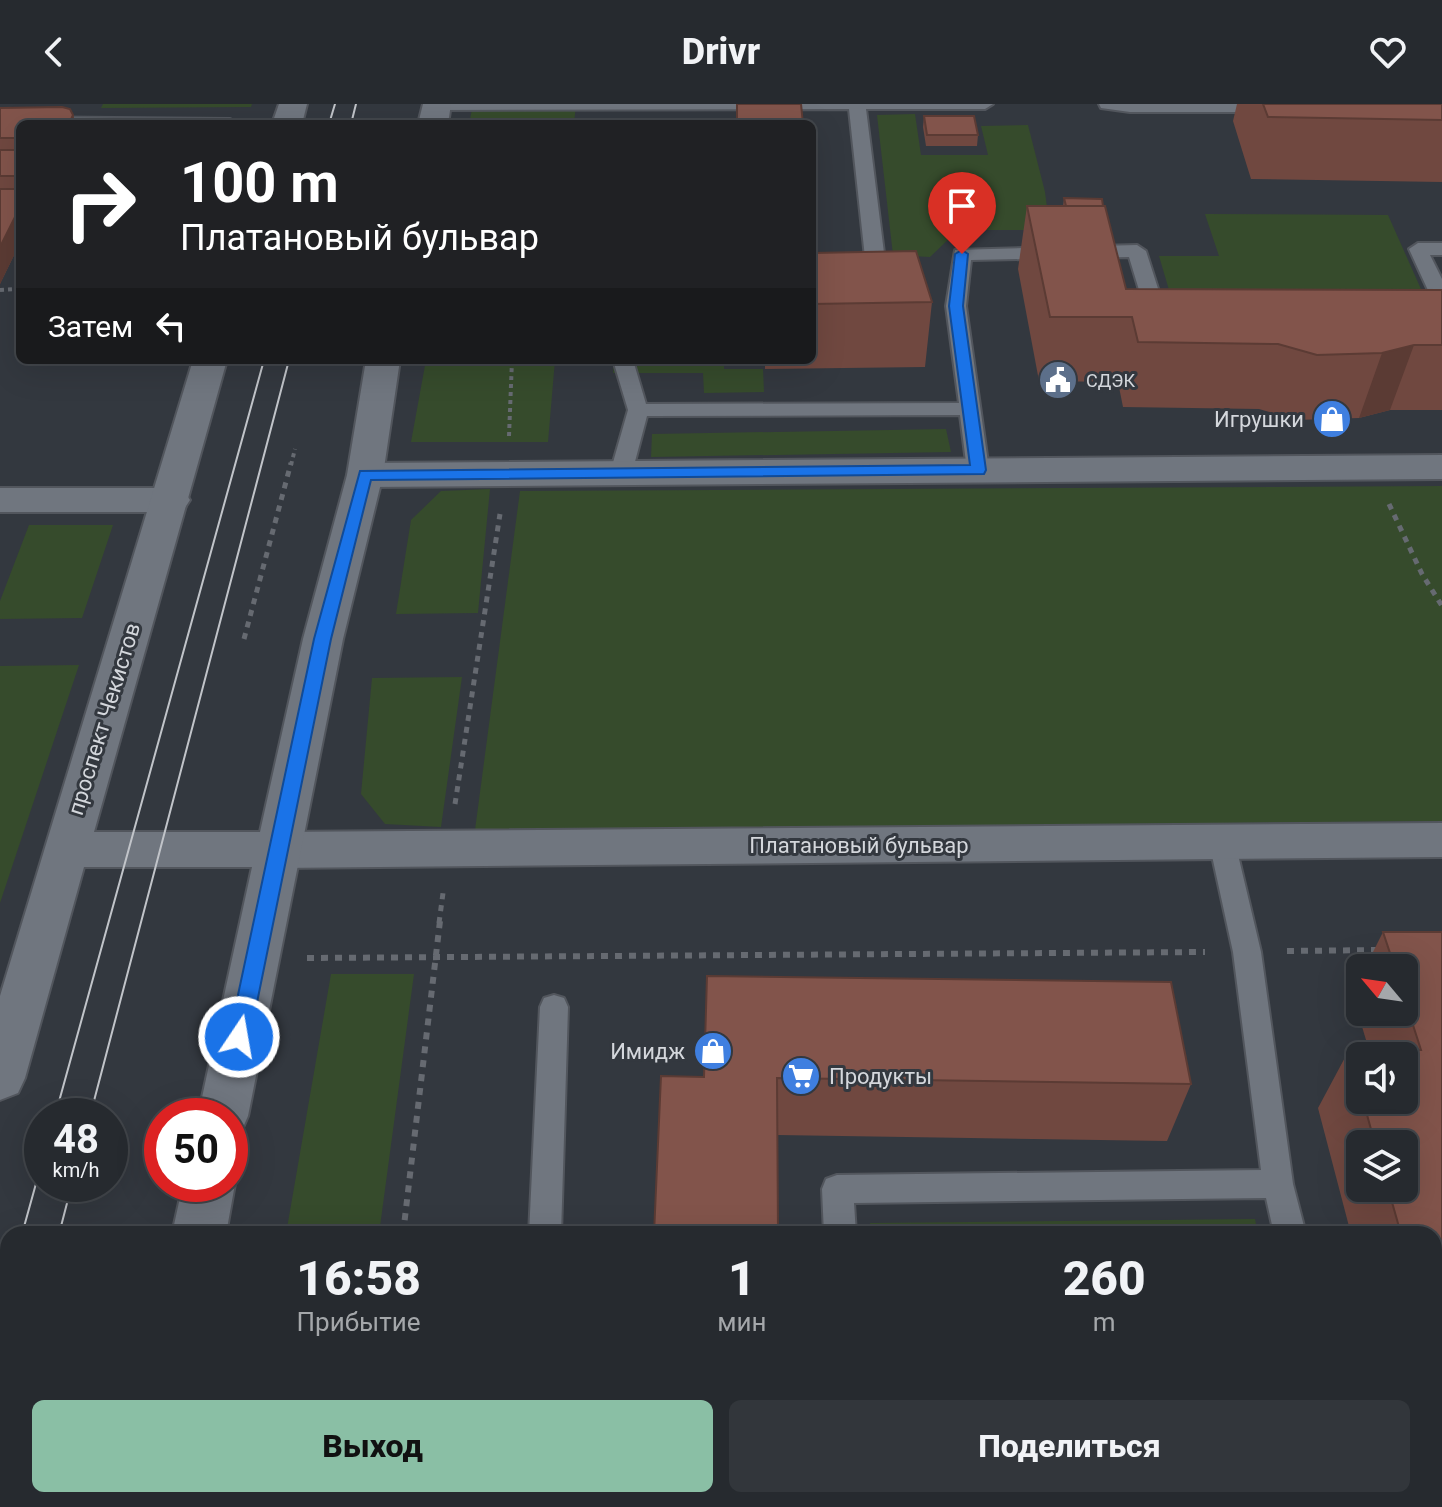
<!DOCTYPE html>
<html lang="ru">
<meta charset="utf-8">
<style>
:root{--surface:#262a2f;--page:#32363b;--text:#f1f3f6;--muted:#a4a7aa;--line:#42464b;--accent:#8abfa5}
body{margin:0;font-family:Roboto,sans-serif;background:var(--page);color:var(--text);height:100vh;display:flex;flex-direction:column;font-size:30px;white-space:nowrap}
*{box-sizing:border-box;margin:0}
p{font-size:26px;color:var(--muted)}
.icon{flex:none;width:44px;height:44px;fill:none;stroke:currentColor;stroke-width:2;stroke-linecap:round;stroke-linejoin:round}
.map{position:relative;flex:1;overflow:hidden}
.sheet{position:absolute;left:0px;top:1122px;width:1442px;height:282px;display:flex;flex-direction:column;background:var(--surface);border-radius:24px 24px 0 0;box-shadow:0 8px 32px #0002,0 0 0 2px var(--line)}
.sheet>*{flex:none}
.banner{position:absolute;left:16px;top:16px;width:800px;height:244px;border-radius:12px;box-shadow:0 8px 32px #0002,0 0 0 2px var(--line);background:#202124;color:#fff;overflow:hidden}
.needle{width:52px;rotate:299deg}
.buttons{position:absolute;left:1346px;top:850px;display:grid;gap:16px}
.buttons a{display:grid;place-items:center;width:72px;height:72px;border-radius:12px;background:var(--surface);box-shadow:0 8px 32px #0002,0 0 0 2px var(--line);font-size:40px}
.speed{position:absolute;left:24px;top:994px;display:flex;gap:16px;font-size:40px;font-weight:700;text-align:center}
.speed>*{display:grid;place-content:center;width:104px;height:104px;border-radius:50%;background:var(--surface);box-shadow:0 8px 32px #0002,0 0 0 2px var(--line);line-height:1}
.speed small{font-size:20px;font-weight:400}
.speed .limit{border:12px solid #d22;background:#fff;color:#111}
.pin{position:absolute;display:grid;place-items:center;width:68px;height:68px;color:#fff;margin:-82px -34px;border-radius:50% 50% 50% 0;rotate:-45deg;box-shadow:0 0 8px #0007}
.pin .icon{rotate:45deg}
.me{position:absolute;width:88px;margin:-44px;rotate:12deg;stroke-linejoin:round;filter:drop-shadow(0 0 6px #0008)}
.turn{display:flex;align-items:center;gap:28px;height:168px;padding:0 32px;font-size:36px}
.turn .icon{width:104px;height:104px;stroke-width:2.5}
.turn b{display:block;font-size:56px;line-height:68px}
.then{display:flex;align-items:center;height:76px;padding:0 32px;background:#0003;gap:16px;font-size:30px}
.eta{display:flex;justify-content:space-evenly;align-items:center;height:136px;text-align:center}
.eta b{font-size:48px;font-weight:800;line-height:56px}
.button{display:flex;gap:16px;margin-top:auto;padding:16px 32px}
.button a{flex:1;height:92px;border-radius:12px;background:var(--accent);color:#111;font-size:32px;font-weight:800;line-height:92px;text-align:center}
.button a+a{background:var(--page);color:var(--text)}
header{display:flex;justify-content:space-between;align-items:center;height:104px;padding:0 32px;background:var(--surface);font-size:36px;font-weight:800}
.map>svg:first-child{display:block}
</style>
<header><svg class="icon" aria-label="back" viewBox="0 0 24 24"><path d="M15 5l-7 7 7 7"/></svg>Drivr<svg class="icon" aria-label="heart" viewBox="0 0 24 24"><path d="M12 20l-8-8c-3-5 5-10 8-4 3-6 11-1 8 4z"/></svg></header>
<div class="map">
<svg width="1442" height="1403" viewBox="0 0 1442 1403">
<rect width="100%" height="100%" fill="#33383f"/>
<path fill="#364b2c" d="M103,0h149l-1,3 -150,1z
M473,0h103l-2,20h-105z
M915,10l6,41h67l-7,-29 47,-1 17,67 5,38h-97v5l-23,22 -37,-2 -16,-140z
M1205,110l183,1 49,110 -258,-1 -20,-68h60z
M426,256h129l-7,82h-137z
M614,256h110v9h39l1,23 -60,1 -1,-20h-90z
M946,325l5,23 -300,5 1,-23z
M1442,382v335l-967,9 45,-339z
M490,385l-12,124 -82,1 15,-94 30,-29z
M29,421h84l-31,93 -82,1v-18z
M79,561l-79,238v-237z
M462,573l-21,150 -56,-3 -24,-30 11,-116z
M331,870h83l-35,260h-93z
M1255,1115l3,15h-387l-1,-11z
M230,1396h113l-1,7h-113z"/>
<g fill="none" stroke-linecap="round" stroke-linejoin="round">
<defs>
<path id="lane" d="M429,0h564l-8,5h-119l22,176 -10,6 -10,-6 -19,-176 -412,1 -6,-1z
M1099,0h178l2,3 -8,5h-141l-29,-4z
M0,13l230,2 9,5h-219v3h-20z
M1418,139h24v12h-12l12,24v26l-10,-6 -23,-50z
M1137,141l9,6 23,72 -3,4h-14l-3,-4 -20,-66 -158,3 -5,46 23,164 -3,5h-16l-3,-5 -7,-55 -313,1 -15,57 -3,5h-16l-3,-5 18,-63 -15,-50h20l13,44 313,-1 -13,-97 9,-56z
M1222,728l9,3 4,7 26,110 32,232 13,50h-32l-8,-36 -412,5 2,31h-32l-2,-45 4,-10 11,-4 424,-5 -28,-218 -24,-110 4,-7z
M554,891l10,3 4,9 -7,227h-32l11,-227 4,-9z
M1434,1290h8v34h-8z
M515,1396h34v7h-36z
M837,1396h34l1,7h-36z"/>
<path id="street" d="M1442,351v24l-1077,8 -13,-4 -5,-8 5,-8 13,-4z
M0,384h171l13,3 6,9 -6,9 -13,3h-171z
M1442,719v34l-1165,11 -16,-6 -6,-12 6,-12 16,-6z"/>
<path id="secondary" d="M279,0h28l-5,20h-30z
M423,0h28l-3,20h-30z
M193,256h34l-133,472h166l43,-193 44,-164 19,-115h34l-17,115 -40,164 -95,477 -7,16 -11,4v-20h-32l54,-249h-168l-59,211 -7,15 -18,7v-104z
M230,1069l5,11 -9,50h-54l11,-50h47z
M113,1396h60l-2,7h-60z"/>
</defs>
<use href="#lane" stroke="#52565d" stroke-width="4"/>
<use href="#street" stroke="#52565d" stroke-width="4"/>
<use href="#secondary" stroke="#52565d" stroke-width="4"/>
<path stroke="#666a71" stroke-width="4" stroke-dasharray="4 4" stroke-linecap="butt" d="M0,186l18,-1
M509,332l3,-76
M291,361l4,-16"/>
<path stroke="#666a71" stroke-width="5" stroke-dasharray="6 6" stroke-linecap="butt" d="M1389,400l33,70 20,32
M244,535l47,-176
M455,700l45,-290
M439,819l4,-30"/>
<path stroke="#666a71" stroke-width="6" stroke-dasharray="7 7" stroke-linecap="butt" d="M1287,847l94,-1
M307,854l898,-6
M403,1130l37,-313
M371,1403l1,-7"/>
<use href="#lane" fill="#70767f" fill-rule="evenodd"/>
<use href="#street" fill="#70767f" fill-rule="evenodd"/>
<use href="#secondary" fill="#70767f" fill-rule="evenodd"/>
<path stroke="#c1c4c9" stroke-width="2" d="M329,20l6,-20
M351,20l5,-20
M55,1012l209,-756
M90,1012l199,-756
M22,1130l20,-72
M59,1130l13,-50
M0,1207l8,-28
M0,1352l8,-30"/>
</g>
<path fill="#704840" fill-rule="evenodd" d="M1237,0h205v78l-191,-3 -18,-58z
M0,4l73,7 3,9h-56v119l-20,41z
M924,12l54,19 -1,11h-51l-3,-19z
M1064,94l62,91 316,1v120h-52l-31,8 -63,2 -37,-11 -136,-2 -5,-25 -79,-1 -21,-112 9,-63h36z
M812,149l120,49 -7,65 -160,2v-9h47z
M1383,828h59v421h-8v-119h-83l-33,-126 31,-58h20l-17,-57 8,-16v35h44v-44h-39zM1360,1040h44v44h-44z
M661,972l530,8 -24,57 -390,-6z
M1102,1396h77l2,7h-80v-4z"/>
<path fill="#5b3b34" d="M73,11l3,9h-7z
M20,103v36l-20,41v-37z
M1414,241l-24,65 -31,8 23,-65z"/>
<path fill="#82544b" stroke="#5b3b34" stroke-width="2" d="M737,0h64l2,20h-66z
M1263,0h179v16l-174,-3z
M62,3l8,2 3,6 -4,9h-49v14h-20v-30z
M924,12h50l4,19h-51z
M0,46h20v26h-20z
M0,85h20v18l-20,40z
M1064,94l38,1 1,7h-37z
M1027,102h78l21,83 316,1v55h-28l-32,8 -65,2 -39,-11 -140,-2 -6,-25h-82z
M916,147l16,51 -120,2v-51z
M1383,828h59v372h-8v-70h-33l-13,-46h16v-44h-29l-12,-44h41v-44h-44v34l-11,-40h72l-17,-53v-29h-9z
M707,872l464,6 20,102 -414,-6 1,156h-124l7,-158 43,1z
M1105,1396h74l2,7h-75z"/>
<path fill="#1a73e8" stroke="#114b97" stroke-width="2" d="M962,146l6,4 -5,52 23,164 -2,4 -613,6 -40,159 -81,398 -3,7 -8,2 -7,-2 -3,-7 85,-398 46,-168 610,-6 -21,-159 6,-52z"/>
<defs>
<symbol id="civic-disc" viewBox="-11 -11 22 22"><circle r="9.5" fill="#5c6f8a" stroke="#33383f"/><path d="M-.6-6.5H3V-4.5H.6V-3L4-1V1h2V6H-6V1h2V-1L-.6-3ZM-1.2 2.5V6h2.4V2.5Z" fill="#fff"/></symbol>
<symbol id="shop-disc" viewBox="-11 -11 22 22"><circle r="9.5" fill="#3f7fe0" stroke="#33383f"/><path d="M-5-2.5h2.3a2.7 3.5 0 0 1 5.4 0H5L5.5 6h-11ZM-1.5-2.5h3a1.5 2.3 0 0 0-3 0Z" fill="#fff"/></symbol>
<symbol id="supermarket-disc" viewBox="-11 -11 22 22"><circle r="9.5" fill="#3f7fe0" stroke="#33383f"/><path d="M-6-5.5h2.5l.6 2H6L4.5 2H-2.5L-4.4-4H-6ZM-1.5 3.2a1.3 1.3 0 1 0 .1 0ZM3 3.2a1.3 1.3 0 1 0 .1 0Z" fill="#fff"/></symbol>
</defs>
<g fill-rule="evenodd">
<use href="#civic-disc" x="1036" y="254" width="44" height="44"/>
<use href="#shop-disc" x="1310" y="293" width="44" height="44"/>
<use href="#shop-disc" x="691" y="925" width="44" height="44"/>
<use href="#supermarket-disc" x="779" y="950" width="44" height="44"/>
</g>
<g text-anchor="middle" dominant-baseline="central" stroke-width="6" stroke-linejoin="round" paint-order="stroke">
<g font-size="18" fill="#d4d7dc" stroke="#33383f" text-anchor="start">
<text x="1086" y="276">СДЭК</text>
</g>
<g font-size="22" fill="#d4d7dc" stroke="#33383f" text-anchor="end">
<text x="1304" y="315">Игрушки</text>
<text x="685" y="947">Имидж</text>
<text x="829" y="972" text-anchor="start">Продукты</text>
</g>
<g font-size="22" fill="#d4d7dc" stroke="#33383f">
<text transform="translate(104 615) rotate(-73)">проспект Чекистов</text>
<text x="859" y="741">Платановый бульвар</text>
</g>
</g>
</svg>
<div class="buttons">
<a><svg class="needle" viewBox="-14 -14 28 28"><path d="M0-13l5 13h-10z" fill="#e53935"/><path d="M0 13l5-13h-10z" fill="#a4a7aa"/></svg></a>
<a><svg class="icon" aria-label="sound" viewBox="0 0 24 24"><path d="M4 9h4l5-4v14l-5-4H4zM17 9q2 3 0 6"/></svg></a>
<a><svg class="icon" aria-label="layers" viewBox="0 0 24 24"><path d="M12 4l9 5-9 5-9-5zM3 14l9 5 9-5"/></svg></a>
</div>
<div class="speed"><div>48<small>km/h</small></div><div class="limit">50</div></div>
<div class="pin" style="left:962px;top:150px;background:#d93025"><svg class="icon" aria-label="arrive" viewBox="0 0 24 24"><path d="M6 21V4h12l-3 4 3 4H6"/></svg></div>
<svg class="me" style="left:239px;top:933px" viewBox="-20 -20 40 40"><circle r="17" fill="#1a73e8" stroke="#fff" stroke-width="3"/><path d="M0-11L8 9 0 5-8 9z" fill="#fff"/></svg>
<div class="banner">
<div class="turn"><svg class="icon" aria-label="right" viewBox="0 0 24 24"><path d="M7 20v-9h11M14 6l5 5-5 5"/></svg><div><b>100 m</b>Платановый бульвар</div></div>
<div class="then">Затем<svg class="icon" aria-label="left" viewBox="0 0 24 24"><path d="M17 20v-9H6M10 6l-5 5 5 5"/></svg></div>
</div>
<section class="sheet">
<div class="eta">
<div><b>16:58</b><p>Прибытие</p></div>
<div><b>1</b><p>мин</p></div>
<div><b>260</b><p>m</p></div>
</div>
<div class="button"><a>Выход</a><a>Поделиться</a></div>
</section>
</div>
